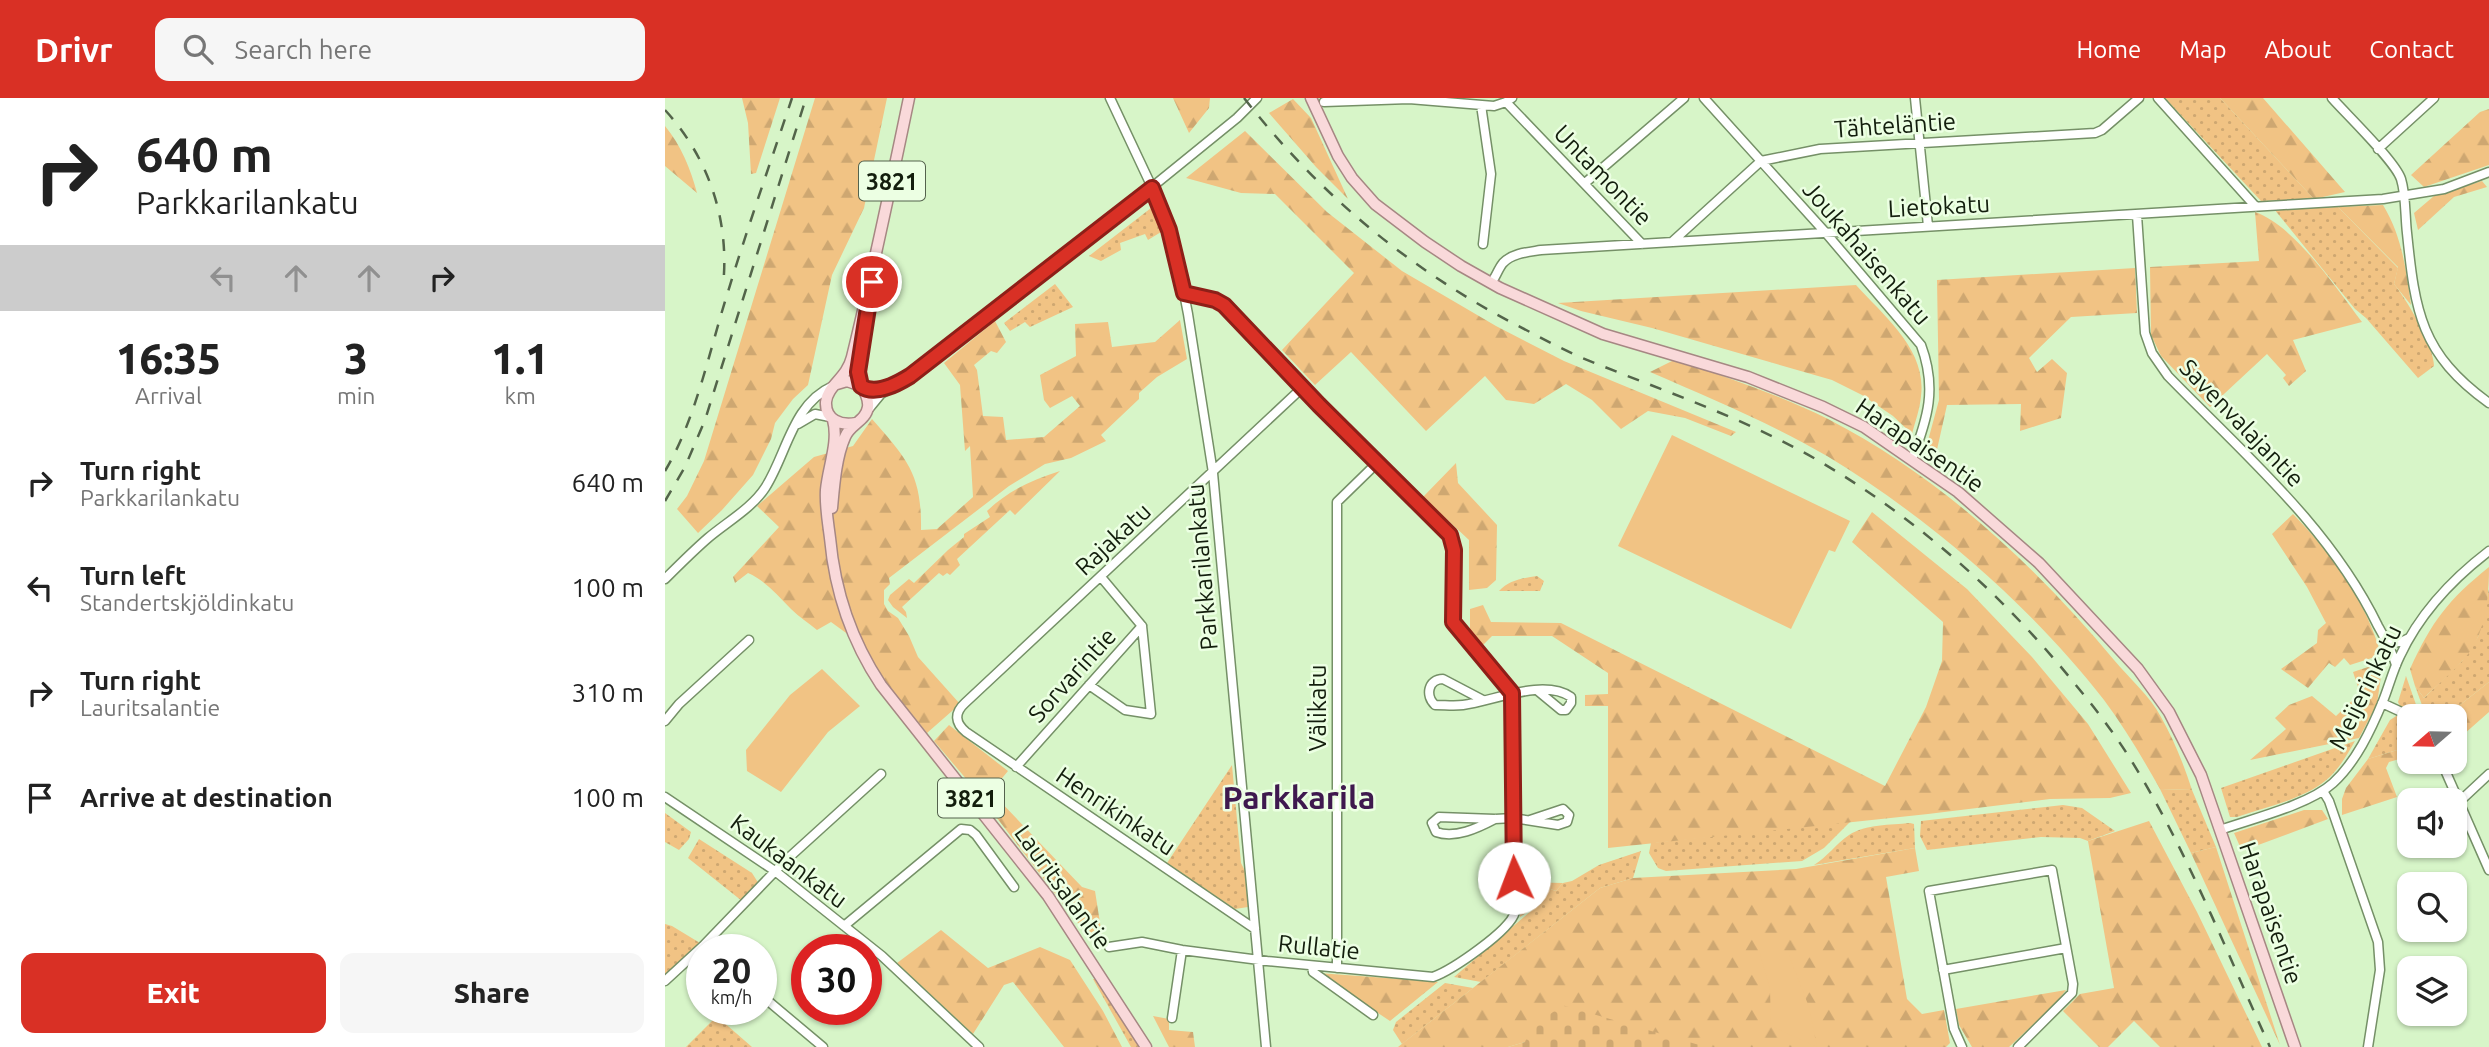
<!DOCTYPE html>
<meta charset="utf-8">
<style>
:root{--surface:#fff;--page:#f6f6f6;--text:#222;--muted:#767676;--accent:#d93025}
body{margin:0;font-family:Ubuntu,sans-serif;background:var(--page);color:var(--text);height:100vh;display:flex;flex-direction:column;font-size:26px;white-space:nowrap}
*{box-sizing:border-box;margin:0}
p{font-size:23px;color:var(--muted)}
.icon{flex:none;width:38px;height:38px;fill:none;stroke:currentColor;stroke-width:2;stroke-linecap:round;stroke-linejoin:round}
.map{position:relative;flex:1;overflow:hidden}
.side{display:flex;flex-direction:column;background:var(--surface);width:665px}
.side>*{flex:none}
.hud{background:#fff;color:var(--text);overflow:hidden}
.needle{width:46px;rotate:250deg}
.buttons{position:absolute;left:1732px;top:606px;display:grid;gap:14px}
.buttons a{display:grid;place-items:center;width:70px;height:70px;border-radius:14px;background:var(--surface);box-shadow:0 2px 5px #0004;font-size:35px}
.speed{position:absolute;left:21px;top:836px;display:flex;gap:14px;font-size:35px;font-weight:700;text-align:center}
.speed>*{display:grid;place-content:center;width:91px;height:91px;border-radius:50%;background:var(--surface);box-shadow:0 2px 5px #0004;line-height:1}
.speed small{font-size:18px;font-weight:400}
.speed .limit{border:10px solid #d22;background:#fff;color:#111}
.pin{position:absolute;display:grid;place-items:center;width:60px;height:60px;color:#fff;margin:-30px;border:4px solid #fff;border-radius:50%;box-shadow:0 2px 7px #0007}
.me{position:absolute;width:77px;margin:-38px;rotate:358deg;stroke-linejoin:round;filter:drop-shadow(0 0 5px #0008)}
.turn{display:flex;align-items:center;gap:24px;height:147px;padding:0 21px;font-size:32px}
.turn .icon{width:91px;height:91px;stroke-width:2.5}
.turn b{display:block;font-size:49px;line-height:60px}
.lanes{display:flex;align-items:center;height:66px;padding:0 21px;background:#0003;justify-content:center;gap:35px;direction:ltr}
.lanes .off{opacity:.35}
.eta{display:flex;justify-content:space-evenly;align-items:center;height:119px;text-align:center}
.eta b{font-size:42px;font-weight:800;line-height:49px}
.button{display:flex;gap:14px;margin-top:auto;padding:14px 21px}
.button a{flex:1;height:80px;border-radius:14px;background:var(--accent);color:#fff;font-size:28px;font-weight:800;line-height:80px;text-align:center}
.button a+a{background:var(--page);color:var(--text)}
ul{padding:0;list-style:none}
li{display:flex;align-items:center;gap:21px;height:105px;padding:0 21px}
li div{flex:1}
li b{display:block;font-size:26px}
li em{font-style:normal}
header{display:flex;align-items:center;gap:42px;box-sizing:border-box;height:98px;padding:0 35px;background:var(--accent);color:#fff}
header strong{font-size:33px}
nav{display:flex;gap:38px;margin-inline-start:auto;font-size:24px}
.search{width:490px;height:63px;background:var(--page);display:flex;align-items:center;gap:18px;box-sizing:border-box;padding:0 24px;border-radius:14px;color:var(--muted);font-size:26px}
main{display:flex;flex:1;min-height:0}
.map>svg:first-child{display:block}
</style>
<header>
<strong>Drivr</strong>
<div class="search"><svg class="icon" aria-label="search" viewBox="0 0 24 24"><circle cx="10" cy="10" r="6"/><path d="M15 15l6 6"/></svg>Search here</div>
<nav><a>Home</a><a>Map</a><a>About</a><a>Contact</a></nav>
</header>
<main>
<section class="side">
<div class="hud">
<div class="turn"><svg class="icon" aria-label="right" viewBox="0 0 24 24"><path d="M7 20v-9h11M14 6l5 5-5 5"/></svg><div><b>640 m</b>Parkkarilankatu</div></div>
<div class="lanes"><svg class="icon off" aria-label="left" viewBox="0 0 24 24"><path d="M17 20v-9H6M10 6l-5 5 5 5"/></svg><svg class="icon off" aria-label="ahead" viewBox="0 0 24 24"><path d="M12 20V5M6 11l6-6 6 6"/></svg><svg class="icon off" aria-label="ahead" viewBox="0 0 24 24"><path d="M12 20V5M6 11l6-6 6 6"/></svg><svg class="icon" aria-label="right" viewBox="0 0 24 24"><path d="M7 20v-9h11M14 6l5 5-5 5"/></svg></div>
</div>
<div class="eta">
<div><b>16:35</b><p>Arrival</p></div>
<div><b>3</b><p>min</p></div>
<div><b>1.1</b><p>km</p></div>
</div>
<ul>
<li><svg class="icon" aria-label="right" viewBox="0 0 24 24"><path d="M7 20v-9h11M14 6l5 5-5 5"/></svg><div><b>Turn right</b><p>Parkkarilankatu</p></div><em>640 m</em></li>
<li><svg class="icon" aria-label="left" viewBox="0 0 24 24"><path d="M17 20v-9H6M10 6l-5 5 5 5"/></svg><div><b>Turn left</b><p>Standertskjöldinkatu</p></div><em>100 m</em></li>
<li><svg class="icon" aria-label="right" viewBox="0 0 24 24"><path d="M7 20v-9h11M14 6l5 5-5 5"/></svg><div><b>Turn right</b><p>Lauritsalantie</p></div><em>310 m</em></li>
<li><svg class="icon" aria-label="arrive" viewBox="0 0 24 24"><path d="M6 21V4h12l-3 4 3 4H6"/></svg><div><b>Arrive at destination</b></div><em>100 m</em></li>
</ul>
<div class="button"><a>Exit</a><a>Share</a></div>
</section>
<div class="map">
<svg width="1824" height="949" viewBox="0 0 1824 949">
<defs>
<pattern id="green-dots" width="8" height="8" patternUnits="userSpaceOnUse" patternTransform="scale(1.75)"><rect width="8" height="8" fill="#f1c384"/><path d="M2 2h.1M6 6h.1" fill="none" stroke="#cea771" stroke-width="1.8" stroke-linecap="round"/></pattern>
<pattern id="forest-firs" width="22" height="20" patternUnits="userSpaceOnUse" patternTransform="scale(1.75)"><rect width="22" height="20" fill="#f1c384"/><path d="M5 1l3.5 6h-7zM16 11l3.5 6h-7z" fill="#cea771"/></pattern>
<pattern id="cemetery-stones" width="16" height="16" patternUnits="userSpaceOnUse" patternTransform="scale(1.75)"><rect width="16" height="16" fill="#f1c384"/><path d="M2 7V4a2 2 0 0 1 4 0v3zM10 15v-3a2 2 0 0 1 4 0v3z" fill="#cea771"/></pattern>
</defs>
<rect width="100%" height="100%" fill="#d7f5c8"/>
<path fill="url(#green-dots)" d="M1500,0h55l94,101 -53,2z
M1673,109l60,61 -4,16c13,16 40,62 40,82l-16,12 -52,-60 -11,-9 -81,-100z
M486,110l10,24 -13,8 -3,-6 -25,9 1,7 -20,11 -12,-5z
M390,186l18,23 -43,20 -5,-5 -15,9 -6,-8z
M872,478l7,5 -4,10h-41c10,-11 24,-13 38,-15z
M1824,491v93l-29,23 -9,11h-25l-11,-30 9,12 38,-37 16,-24z
M1741,578l14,40 -20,-10 -2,-4z
M1733,617l12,6v25l-42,13 22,-39z
M1690,643c-8,14 -17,30 -30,40 -24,19 -60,26 -88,36h-7l-9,-29z
M567,667l9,98 4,8 3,36 -13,2 -68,-46z
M1495,691l32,1 24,57 -25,6z
M1398,707l19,3 33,23 -27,10 -8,-3 -39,-1 -114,13 -7,-14 1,-15z
M0,715l26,19 -2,7 -10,11 -14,-8z
M1186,723l-27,27 -22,13 -136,10 -8,-3 -9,-15 2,-10z
M1245,725l4,1 1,24 -101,17c13,-8 22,-21 35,-30 17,-11 41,-10 61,-12z
M34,741l53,34 7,11 -17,17 -54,-43z
M976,753l-8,27 -33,10 -119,94 -27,-5 85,-73 2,-10 6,-6 9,3 7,-8 9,-2 27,-16z
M0,826l7,2 28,17 -35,33z
M37,854v43l-14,-13 10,-12 -7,-8z
M428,881h4l43,68h-9z
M780,885l28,5 -71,56 -9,-14 3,-8z
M52,912h11l-7,10 31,27h-66l34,-34z"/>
<path fill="url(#forest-firs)" d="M77,0h38l-24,75 -5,1 -3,-51z
M150,0h72l-23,110 -32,67 -24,110 -15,14 -18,24 -4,16 -18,36 -31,35 -24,23 -21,-24 10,-13 17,-35z
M508,0h37l-1,10 -20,25z
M1555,0h43l82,94 -31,7z
M628,1l18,19 37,81 -32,-32 -47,-54z
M1824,11v56l-65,22 -13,-12 69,-63z
M0,28c16,19 26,44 32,67l-32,-27z
M580,33l82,81 75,59 94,55 68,35 172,71 -5,4 -46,-18 -37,-7 -27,18 -29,-29 -26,-16 -32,20 -28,-4 -21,-24 -59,55 -75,-79 -36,33 -33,-35 72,-77 -79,-79 -34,-1 -55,-15z
M1817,83l5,6 -33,10 -36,33 -4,-17 20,-17z
M1718,107c19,31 23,64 28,100l-17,-21 4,-17 -60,-60z
M1590,114c39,13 82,77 107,110l-69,18 13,31 -17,15 -6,-8 3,-3 -19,-21 -57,53 -49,-51 -10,-21 -1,-68 109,-6z
M1470,170l2,45 -66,4 -42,41 8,14 15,-13 15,14 -6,45 -41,13 1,-27 -74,1 -11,49 -10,-6 13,-48 -2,-120z
M1191,187c28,31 71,65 65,111 -1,13 -6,26 -9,38l-19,-18 -31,-21 -30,-15 -180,-52 -71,-17 -23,-8z
M515,222l7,39 -30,18 -18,16v6l-38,36 5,6 -35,17 -26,6 -36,22 -120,92 1,6 -6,6v14l4,7 10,7 11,18 9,21 42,47 -33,29 -49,-61 -14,-26 -33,-24 -14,8c-8,-7 -18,-13 -26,-21 -14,-14 -25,-28 -43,-36l-13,10 -2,-6 46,-50 -22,-21 57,-49 39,-11 19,-27c35,40 50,55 49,111l16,-1 36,-32 -3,-51 -5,5 -5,-66 -16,-22 51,-42 11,21 -9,11 -6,-2 -17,14 3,5 6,46 20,1 3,23 38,-3 36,-31 -8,-10 -22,12 -6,-8 -4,-25 36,-19 -1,-32 33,-2 4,25 43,-5z
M1011,261c51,19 104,36 152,60 111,57 207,146 286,241 15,18 36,36 47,57 13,23 23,48 31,73l-32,-1c-17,-30 -35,-61 -56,-89 -74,-95 -175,-182 -277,-244 -57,-33 -117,-58 -177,-84z
M791,365l2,20 39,42 -1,55 -9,8 -18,2v-50l-46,-43z
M395,373l-45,44 -5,-5 -53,49 3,6 -10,10 -3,-2 -4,3 -4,-3 -37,34 4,5 1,6 -14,-11 -5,-7 2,-5 19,-16 5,4 34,-33 16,-13v-3l26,-17 -3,-6c22,-21 45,-31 73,-40z
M1207,414l95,77 65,68 56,67 43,69 -21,5 -60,1 -122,15 -320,34v-142h-23v-11l23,-1v-21l-56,-37h-60l-11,11 -11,-12v-26l13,-4 8,17 70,1 324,163 41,-79 16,-46 1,-39 -91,-80z
M1628,416c38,39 74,88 88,141l-31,10 -6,-7 -9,9 -6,-4 -21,25 -27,-19 36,-26 1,-13 8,-7 -19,-36 -35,-53z
M1824,469c0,22 -2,49 -11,70 -10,24 -36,43 -54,61l-9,-12 -5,-17c22,-48 38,-69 79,-102z
M1718,564l-6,42 -18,34 -109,22 36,-31 -11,-11 14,-13 23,-9 24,20 24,-23 -7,-21z
M1824,584v30l-34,30v-26h-4l9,-11z
M284,627l59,46 -24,29 -50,-59z
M1745,648v10l-21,6 -3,6 11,29 -55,18v-16l4,-11 22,-29z
M331,699l86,90 13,4 8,51 -9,2 -104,-135z
M1639,712h18l6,9 -86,32 -8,-18z
M1484,723l48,91 65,135h-102l-26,-26 -26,26h-9l-36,-36 17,-17 34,-6 -26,-147z
M1551,749l64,198 -89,-192z
M1250,750l4,23 -33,6 21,122 15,15 22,-4 6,33 -4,4h-268l-153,-5 -17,5h-110l202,-159 33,-10 163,-9z
M855,784l43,1 -7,8 -9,-3 -6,6 -2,10 -19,13z
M276,832l47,38 52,-21 30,13 33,51 19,36h-58l-51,-65 -9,3 -31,49 -76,-71z
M653,875l110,8 10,1 -48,39z
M1401,892l-11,14 -46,43h-37l-13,-22 -3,-16z
M488,918l16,3v11l24,2 2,15h-26z"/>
<path fill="url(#cemetery-stones)" d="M897,907l144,42h-198l17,-5 5,-12z"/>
<path fill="#f1c384" d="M1007,337l178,86 -15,31 -6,-2 -38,79 -173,-83z
M157,571l38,37 -32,26 -47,60 -34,-21 -1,-21 44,-55z
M1095,855h28l21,54 8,40 -46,-21 -1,-36z"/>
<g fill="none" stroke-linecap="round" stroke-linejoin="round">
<defs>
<path id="minor" d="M445,0l48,102 11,30 8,27 11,57 25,159 53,574
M1039,0l121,134 96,113c16,43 7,73 -9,114
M1250,0l13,128
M1493,0l98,109
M1667,0c15,17 63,63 69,81 5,16 4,37 6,54 8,79 14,121 82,170
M659,4l85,-3 85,7 12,-4 6,-4
M841,4l136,142
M816,7l10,69 -8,70
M1713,51l56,-51
M920,85l99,-85
M1472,117l8,118 7,20 16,23c76,78 162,151 210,250 7,12 14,25 18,39
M1008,143l88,-80 59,-12 275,-16 7,-3 37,-32
M826,185c5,-6 7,-14 12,-20 9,-10 26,-11 38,-13l842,-51 61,-10 45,-17
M197,290l8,2 20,-4
M202,313l14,-17 29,-18 178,-137 149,-121 20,-20
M133,326l17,-10 15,3
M0,481c14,-14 28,-28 43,-41 19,-16 44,-30 57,-50 22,-34 27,-84 68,-102
M1719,538c9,8 15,8 25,2
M424,587l36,25 26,4 -9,-88
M818,602l-40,-21c-15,0 -18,17 -8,26 10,0 19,1 28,0 31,-4 80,-27 108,-8v6l-5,7h-5l-23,-19
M1717,605l28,13
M0,623l14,-17 70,-64
M1776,663l48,109
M351,669l126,-141 -41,-49
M1658,693l6,10 49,141 2,28 -12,77
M0,699l110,74 107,85 97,91
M1794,704l30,-28
M830,721c-17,9 -40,20 -59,13l-4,-9 7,-6 56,2 18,-1 45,7 9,-3 2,-7 -6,-6 -33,11
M1555,732c31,-11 89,-25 113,-47 23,-21 38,-53 50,-82 6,-15 10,-31 17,-45 20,-43 51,-76 89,-105
M179,828l117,-97 9,1 6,5 38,52
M590,831l-289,-197c-11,-9 -12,-19 -1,-29l338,-316
M444,849l33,-5 40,8 85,11 166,16c19,-7 77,-46 82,-65l-3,-219 -59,-71 1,-72 -4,-15 -131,-130 -95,-100 -9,-5 -31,-7
M647,868l1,6 60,43
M672,870v-466l39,-38
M1278,872l123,-22
M0,883l38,-35 81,-84 97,-88
M96,897l62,52
M507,920l10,-68
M1297,949l-8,-18 -25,-138 123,-21 21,114 -1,9 -54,54"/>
<path id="major" d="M646,0l27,58 14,22 23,26 50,38 36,24 39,22 103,46 145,43 75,30 41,20 94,65 81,71 99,106 31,43 32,63 94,272
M196,288l-3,-14 5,-35
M168,322c6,22 -5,47 -7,70 -1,16 2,32 4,48 5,55 21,102 51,147l167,211 98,151
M191,325c-15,3 -31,-3 -30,-21 1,-16 21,-24 26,-45 21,-86 39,-172 57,-259
M167,410c2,-22 4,-51 13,-71 5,-13 21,-16 23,-30 1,-8 -3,-15 -7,-21l-14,-5 -10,3"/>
</defs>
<use href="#minor" stroke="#759067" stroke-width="11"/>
<use href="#major" stroke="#a68783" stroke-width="13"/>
<use href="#minor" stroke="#fff" stroke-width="8"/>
<use href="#major" stroke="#f9d9da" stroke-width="10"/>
<path stroke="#53644a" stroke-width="2.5" stroke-dasharray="12 12" stroke-linecap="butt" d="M579,0c78,100 171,176 284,233 17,9 34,18 52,26 80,33 163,60 239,104 99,58 184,134 256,223 20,24 39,49 56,76 56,90 95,191 139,287
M0,12c44,48 65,111 58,176
M0,373c31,-52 44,-119 62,-176 20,-66 43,-131 65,-197
M0,403l20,-34 20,-47 101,-322"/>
</g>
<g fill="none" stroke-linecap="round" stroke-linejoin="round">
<defs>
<path id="route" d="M207,184l-14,90 3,14c14,10 36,-2 49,-10l242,-188 17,42 15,63 31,7 9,5 95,100 131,130 4,15 -1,72 59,71 2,185"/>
</defs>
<use href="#route" stroke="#8d1f18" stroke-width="18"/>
<use href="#route" stroke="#d93025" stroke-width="12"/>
</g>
<g text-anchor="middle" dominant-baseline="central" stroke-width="5" stroke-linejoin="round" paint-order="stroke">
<g fill="#ecffe3" stroke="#54624d" stroke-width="2">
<rect x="194" y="63.5" width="66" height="39" rx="5"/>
<rect x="273" y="680.5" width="66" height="39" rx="5"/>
</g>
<g font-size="23" font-weight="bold" fill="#131e0d">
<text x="227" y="83">3821</text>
<text x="306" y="700">3821</text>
</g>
<g font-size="24" fill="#131e0d" stroke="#ecffe3">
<text transform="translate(1230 27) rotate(-4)">Tähteläntie</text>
<text transform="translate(938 77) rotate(46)">Untamontie</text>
<text transform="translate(1274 108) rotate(-3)">Lietokatu</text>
<text transform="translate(1202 155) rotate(49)">Joukahaisenkatu</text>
<text transform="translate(1577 325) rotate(46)">Savenvalajantie</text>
<text transform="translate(1255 347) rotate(34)">Harapaisentie</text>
<text transform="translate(448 441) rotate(-43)">Rajakatu</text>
<text transform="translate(537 469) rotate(-95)">Parkkarilankatu</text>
<text transform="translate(407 577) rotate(-48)">Sorvarintie</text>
<text transform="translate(1700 589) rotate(-64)">Meijerinkatu</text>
<text transform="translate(652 610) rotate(-90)">Välikatu</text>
<text transform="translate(451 713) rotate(34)">Henrikinkatu</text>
<text transform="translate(124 763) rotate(37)">Kaukaankatu</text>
<text transform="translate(398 789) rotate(54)">Lauritsalantie</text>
<text transform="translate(1606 815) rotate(71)">Harapaisentie</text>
<text transform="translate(654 849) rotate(6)">Rullatie</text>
</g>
<g font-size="32" font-weight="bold" fill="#3f194e" stroke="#ecffe3">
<text x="634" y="699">Parkkarila</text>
</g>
</g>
</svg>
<div class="buttons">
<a><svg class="needle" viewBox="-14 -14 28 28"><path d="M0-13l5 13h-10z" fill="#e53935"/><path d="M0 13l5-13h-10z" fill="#767676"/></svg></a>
<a><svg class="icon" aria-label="sound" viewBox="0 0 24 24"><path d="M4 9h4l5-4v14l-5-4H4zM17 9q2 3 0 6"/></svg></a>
<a><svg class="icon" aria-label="search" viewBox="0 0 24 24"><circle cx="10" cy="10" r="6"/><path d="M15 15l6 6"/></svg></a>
<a><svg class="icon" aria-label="layers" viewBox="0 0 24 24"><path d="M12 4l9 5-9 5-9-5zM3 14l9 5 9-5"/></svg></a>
</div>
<div class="speed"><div>20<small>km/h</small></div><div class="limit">30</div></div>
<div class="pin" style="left:207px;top:184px;background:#d93025"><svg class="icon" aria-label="arrive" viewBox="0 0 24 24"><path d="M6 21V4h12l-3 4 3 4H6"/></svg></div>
<svg class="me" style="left:849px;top:780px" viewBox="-20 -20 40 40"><circle r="19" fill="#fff"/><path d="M0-13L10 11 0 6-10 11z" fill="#d93025"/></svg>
</div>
</main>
